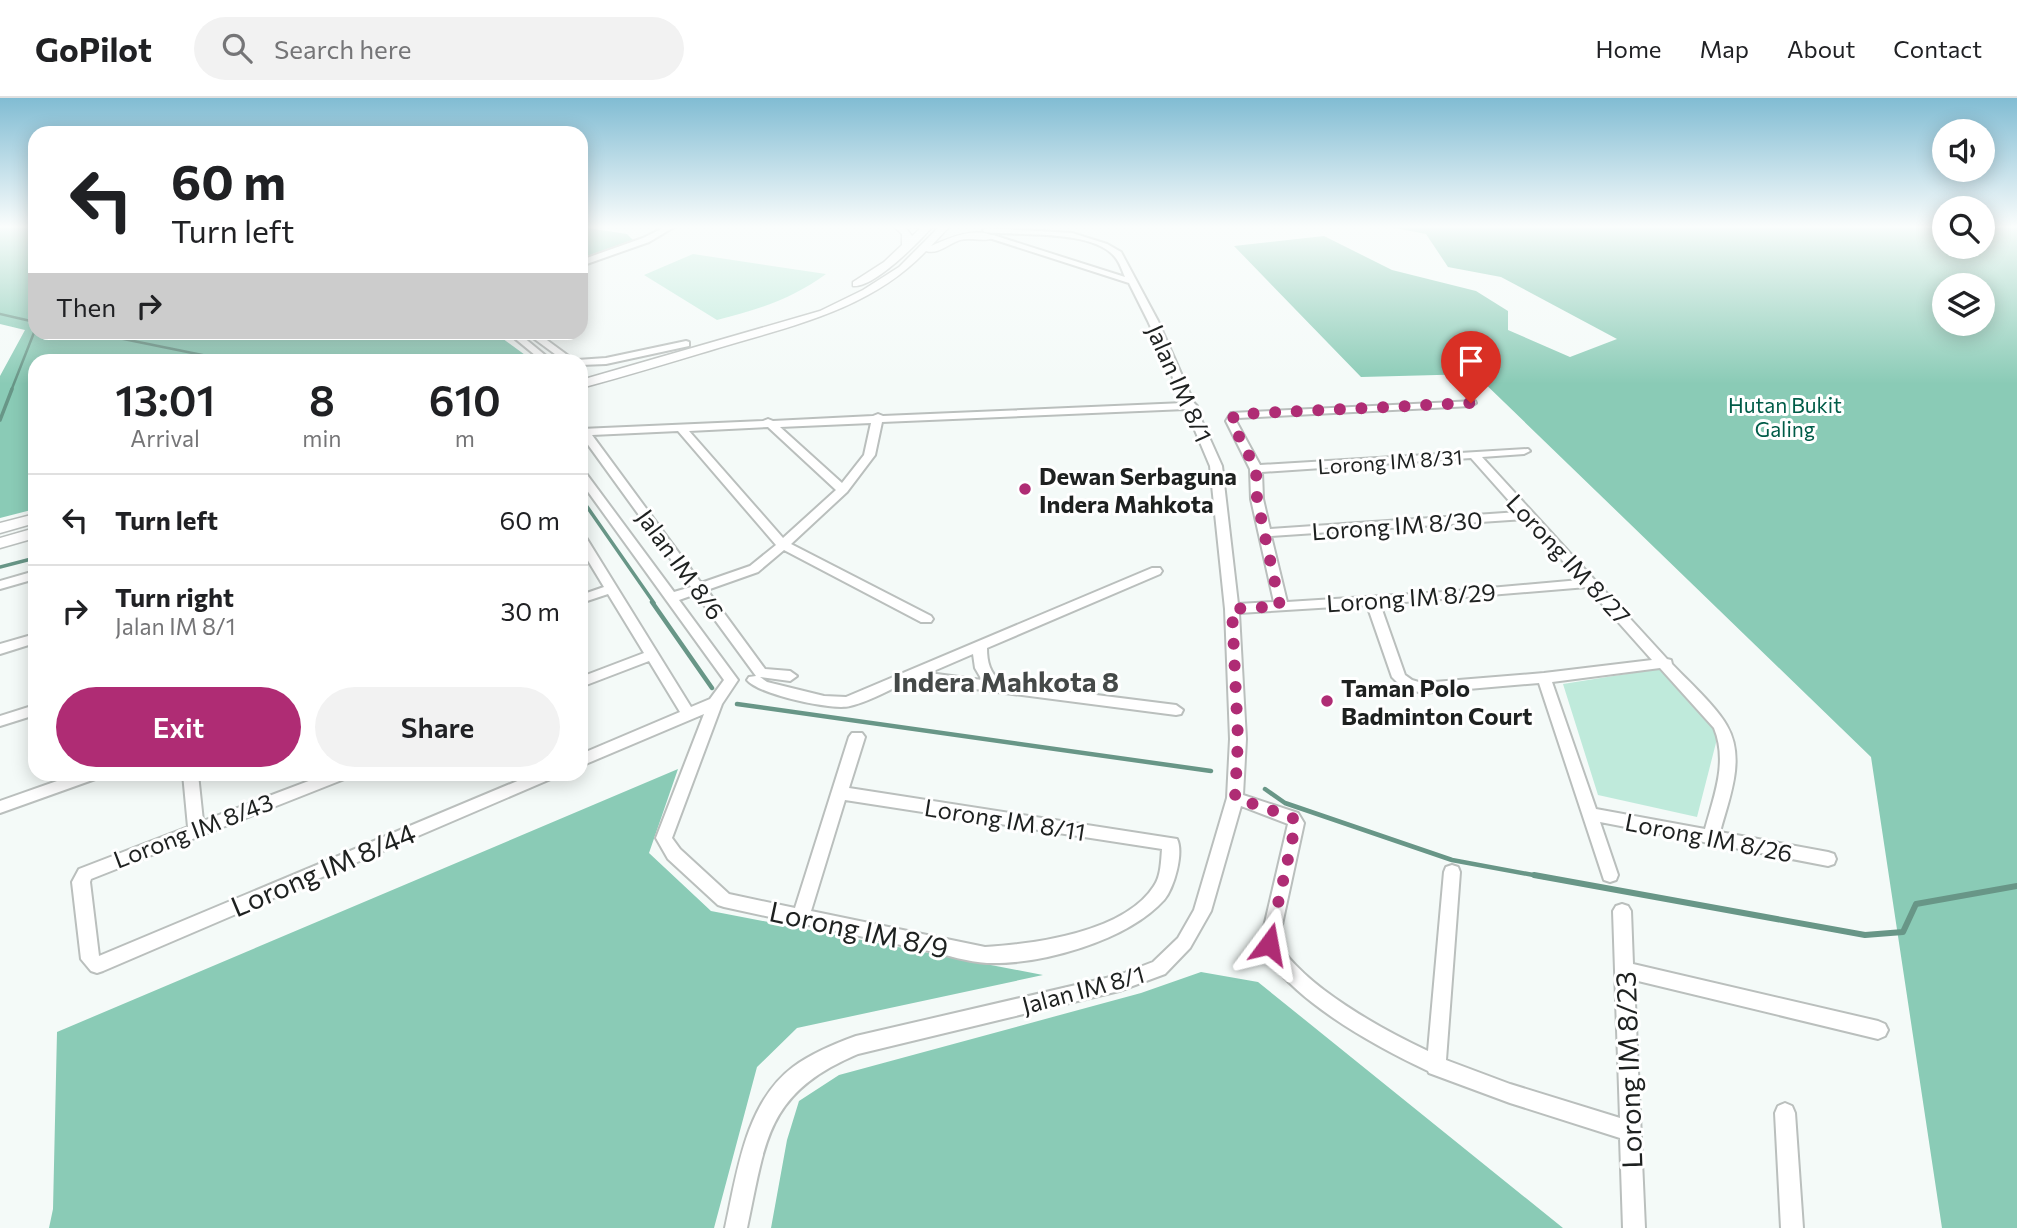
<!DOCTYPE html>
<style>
:root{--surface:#fff;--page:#f2f2f2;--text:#202124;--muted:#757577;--line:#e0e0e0;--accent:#af2c74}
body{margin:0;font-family:Commissioner,sans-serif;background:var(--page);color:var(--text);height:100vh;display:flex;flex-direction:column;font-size:26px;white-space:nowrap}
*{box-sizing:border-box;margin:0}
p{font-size:23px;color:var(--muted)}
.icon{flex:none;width:38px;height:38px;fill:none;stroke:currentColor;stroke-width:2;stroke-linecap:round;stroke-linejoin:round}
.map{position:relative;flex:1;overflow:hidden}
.drawer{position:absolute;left:28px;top:256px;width:560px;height:427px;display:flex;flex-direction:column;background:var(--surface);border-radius:21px;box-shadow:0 4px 18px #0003}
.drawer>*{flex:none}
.top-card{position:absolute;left:28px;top:28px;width:560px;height:214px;border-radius:21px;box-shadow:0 4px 18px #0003;background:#fff;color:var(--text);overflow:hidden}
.fabs{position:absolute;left:1932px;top:21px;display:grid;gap:14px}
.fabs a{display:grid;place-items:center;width:63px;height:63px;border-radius:50%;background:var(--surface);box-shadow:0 4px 18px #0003;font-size:35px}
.pin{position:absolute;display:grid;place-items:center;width:60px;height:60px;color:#fff;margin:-72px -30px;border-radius:50% 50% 50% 0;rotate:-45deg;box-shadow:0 0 7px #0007}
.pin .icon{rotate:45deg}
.me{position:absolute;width:77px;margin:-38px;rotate:13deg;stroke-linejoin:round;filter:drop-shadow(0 0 5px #0008)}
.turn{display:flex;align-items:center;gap:24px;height:147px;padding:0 28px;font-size:32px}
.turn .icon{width:91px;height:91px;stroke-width:2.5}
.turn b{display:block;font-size:49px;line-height:60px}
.then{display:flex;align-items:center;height:66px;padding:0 28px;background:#0003;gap:14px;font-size:26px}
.eta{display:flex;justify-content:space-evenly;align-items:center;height:119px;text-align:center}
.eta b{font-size:42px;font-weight:600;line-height:49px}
.cta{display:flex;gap:14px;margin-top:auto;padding:14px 28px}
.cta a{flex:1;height:80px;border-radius:42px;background:var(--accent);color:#fff;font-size:28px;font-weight:600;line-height:80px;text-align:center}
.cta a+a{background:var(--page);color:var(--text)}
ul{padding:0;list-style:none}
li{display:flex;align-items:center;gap:21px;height:91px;padding:0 28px;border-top:2px solid var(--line)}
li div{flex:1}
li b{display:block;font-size:26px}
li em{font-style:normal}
header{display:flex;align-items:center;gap:42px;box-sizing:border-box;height:98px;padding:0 35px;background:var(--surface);border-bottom:2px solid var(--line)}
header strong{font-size:33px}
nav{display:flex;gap:38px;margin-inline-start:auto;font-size:24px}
.search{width:490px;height:63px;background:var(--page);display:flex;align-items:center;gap:18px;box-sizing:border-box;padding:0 24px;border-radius:38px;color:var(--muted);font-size:26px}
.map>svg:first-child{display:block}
</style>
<header>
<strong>GoPilot</strong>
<div class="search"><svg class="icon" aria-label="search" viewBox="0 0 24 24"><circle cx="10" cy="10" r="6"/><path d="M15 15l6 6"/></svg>Search here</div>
<nav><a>Home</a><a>Map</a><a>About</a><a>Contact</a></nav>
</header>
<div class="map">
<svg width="2017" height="1130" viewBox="0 0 2017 1130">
<rect width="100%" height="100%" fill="#f4faf8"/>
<path fill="#bfeadb" d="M693,156l133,20c-34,25 -69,36 -109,46l-73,-45z
M1664,570l54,67 -21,82 -99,-22 -35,-111z"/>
<path fill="#8acbb6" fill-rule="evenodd" d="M0,128h35v106l460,1 37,27h-497v149l-35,9v-142l25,-46 -25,-6z
M1385,128h559v21h39v-21h34v1002h-75l-71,-471 -396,-383 -114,3 -127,-131 90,-10 68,34 84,21 32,20v19l62,27 47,-18 -116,-62 -53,-10 -22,-33zM1944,187h39v39h-39z
M581,129l46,7 6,6 -52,18z
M678,671l-29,84 62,58 332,64 -246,53 -40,39 -43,161h-665l4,-19 4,-177z
M1201,874l57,10 305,246h-792l16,-88 12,-39 40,-26 302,-82z"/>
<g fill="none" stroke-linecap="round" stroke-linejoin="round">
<path stroke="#689687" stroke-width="2.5" d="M0,216l35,8
M89,234l138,28
M11,293l24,-61"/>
<path stroke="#689687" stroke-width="3.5" d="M0,322l12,-31
M581,400l73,105
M0,469l35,-9"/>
<path stroke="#689687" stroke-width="4.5" d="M652,504l60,86
M737,606l474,67
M1265,691l20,14 167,57 92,17"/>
<path stroke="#689687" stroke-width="6" d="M1534,777l331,60 38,-3 13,-28 101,-18"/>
<defs>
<path id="minor" d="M667,128h9l-27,16 -68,24v-6l62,-22z
M912,128h17l1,1 -4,2z
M987,130l85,5 35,11 14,8 37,69 36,82 3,3 -1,2 26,58 16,138 36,-2 -23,-103 -1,-30 -24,-48 5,-8 244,-12 1,2 -5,3 -233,12 -2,3 24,44 268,-16 2,2 -6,3 -42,3 185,202 4,1 1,4c16,17 45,43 55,62 19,33 2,72 -7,106l108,20 6,2 2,5 -2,5 -6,2 -228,-44 18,53 -2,5 -6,2 -6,-2 -65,-197 -117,10 -20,-6 -10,-10 -25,-72 -128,8 7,126 -3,56 55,18 6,10 -26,120c27,44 103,86 150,108l16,-179 2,-5 6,-2 6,2 2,5 -14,188 64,24 110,34 -7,-207 3,-5 6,-2 6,2 3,5 2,53 245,57 7,3 3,6 -3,6 -7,3 -244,-59 11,248h-22l-3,-90 -110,-35 -81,-30 -1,-2c-53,-25 -142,-73 -168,-127l28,-120 -47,-18 -30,105 -21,37 -25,26 -46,17 -261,63c-92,39 -92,85 -111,174h-22c12,-54 20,-125 68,-161 19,-14 41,-23 63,-31l263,-61 34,-13 25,-24 16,-28 33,-112 3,-59 -5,-130 -15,-143 -24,-57 -304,13 -7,33 -28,37 -56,52 140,72 2,3 -2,3h-10l-137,-72 -26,22 -51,18 58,79 25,2 7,5 -7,5 -30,-4 7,5 57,14 22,1 306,-129h8l2,3 -2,3 -173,74c0,15 3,24 14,35l175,22 7,5 -2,4 -5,1 -248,-32 -13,-5c-21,9 -43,23 -65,28 -18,5 -92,-12 -103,-26l2,-3 7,-1 -60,-82 -17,6 59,80 -16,24 -50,134 8,11 49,45 66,14 54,-171 3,-4h10l3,4 -16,51 328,51c7,14 -3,49 -13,61 -37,41 -123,65 -177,63 -19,-1 -40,-8 -58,-12 -42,-9 -84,-18 -125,-27l-4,1 -7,-3 -69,-15 -6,-2 -50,-46 -12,-21 48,-124 -123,52v-12l99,-42 -31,-51 -68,26v-10l63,-24 -36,-59 -27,9v-8l23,-8 -23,-38v-14l6,4 104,168 19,-8 14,-19 -143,-198v-11l4,1 89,120 17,-5 -110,-152v-6l182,-8 5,-2 5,2 100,-5 5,-2 5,2 301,-13 -36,-82 -19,-38 -143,-46 7,-2 132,42c-3,-7 -5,-14 -10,-20 -22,-28 -98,-21 -131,-25l-1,-2zM871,325l-7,32 -22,28 -62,-56zM768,329l68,63 -53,48 -94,-107zM678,333l98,114 -26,21 -49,17 -109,-148zM1471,360l48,54 -249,17 -7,-30 -1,-27zM1525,421l55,61 -135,12 -158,10 -16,-66zM1587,489l65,73 -108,13 -122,10 -10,-3 -7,-5 -25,-71zM973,556l2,14 7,12 -53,-7zM1660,570l54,60c14,34 0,68 -9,101l-109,-20 -44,-127zM845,702l317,49c-1,12 -1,27 -8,37 -29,46 -119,58 -169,61l-174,-36z
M507,234h10l34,28h-10z
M525,234h11l38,28h-11z
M686,243l3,1v4l-83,18 -25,1v-5h-4l29,-2z
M35,473v8l-35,10v-8z
M35,536v9l-35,11v-10z
M35,607v10l-35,11v-10z
M77,676h24l-3,4 -98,35v-12z
M183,676h15l5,47 124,-47h23l-3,4 -256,101 -1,3 9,74 435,-182h22l-3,4 -450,193 -6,2 -6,-2 -10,-12 -9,-77 7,-13 109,-42z
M1785,1005l7,3 3,7 8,115h-22l-6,-115 3,-7z"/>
<path id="major" d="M893,128h11l8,10 11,-10h10c-14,16 -59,62 -80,60v-4l31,-20 18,-17v-11z
M940,128h10l-19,20c18,-8 45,-20 64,-9 -10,6 -24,0 -35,3 -12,4 -22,15 -34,11 -56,59 -135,75 -211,98 -44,13 -89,27 -134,39v-8l239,-69 43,-21 36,-23z
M35,416v9l-35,10v-10z
M35,430v10l-35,10v-10z"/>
</defs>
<use href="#minor" stroke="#babfbd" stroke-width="4"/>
<use href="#major" stroke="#babfbd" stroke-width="3"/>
<use href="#minor" fill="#fff" fill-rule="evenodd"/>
<use href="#major" fill="#fff" fill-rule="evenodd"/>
</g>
<linearGradient id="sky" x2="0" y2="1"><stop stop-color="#81bcd3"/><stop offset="0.45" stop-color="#fafdfc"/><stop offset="1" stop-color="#fafdfc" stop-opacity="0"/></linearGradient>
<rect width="2017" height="286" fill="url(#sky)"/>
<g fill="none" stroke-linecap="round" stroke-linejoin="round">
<path stroke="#af2c74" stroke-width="12" stroke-dasharray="0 21.6" d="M1269,846l27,-121 -4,-6 -57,-19 3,-59 -6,-130 48,-3 -23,-107 -1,-30 -25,-48 4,-6 24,-2 212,-10"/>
</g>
<g fill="#af2c74" stroke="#fff" stroke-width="2.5">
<circle cx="1025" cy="391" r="7"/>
<circle cx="1327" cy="603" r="7"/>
</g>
<g text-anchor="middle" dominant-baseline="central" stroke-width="6" stroke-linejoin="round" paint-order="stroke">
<g font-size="21" fill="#005c48" stroke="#fff">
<text x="1785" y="306">Hutan Bukit<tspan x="1785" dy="24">Galing</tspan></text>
</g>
<g font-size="21" fill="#1e2120" stroke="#fff">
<text transform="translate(1390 363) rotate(-4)">Lorong IM 8/31</text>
</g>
<g font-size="24" fill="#1e2120" stroke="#fff">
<text transform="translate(1180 285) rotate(66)">Jalan IM 8/1</text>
<text transform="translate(1397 427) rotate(-4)">Lorong IM 8/30</text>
<text transform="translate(1569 461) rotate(47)">Lorong IM 8/27</text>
<text transform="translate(681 466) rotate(54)">Jalan IM 8/6</text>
<text transform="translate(1411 499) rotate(-4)">Lorong IM 8/29</text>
<text transform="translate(1005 721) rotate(9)">Lorong IM 8/11</text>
<text transform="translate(193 732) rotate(-21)">Lorong IM 8/43</text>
<text transform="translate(1709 739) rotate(11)">Lorong IM 8/26</text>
<text transform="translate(1083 891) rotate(-15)">Jalan IM 8/1</text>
</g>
<g font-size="24" font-weight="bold" fill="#1e2120" stroke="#fff" text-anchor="start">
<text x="1039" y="377">Dewan Serbaguna<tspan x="1039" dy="28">Indera Mahkota</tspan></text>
<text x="1341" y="589">Taman Polo<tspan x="1341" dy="28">Badminton Court</tspan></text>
</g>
<g font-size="28" font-weight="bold" fill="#454948" stroke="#fff">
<text x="1006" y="583">Indera Mahkota 8</text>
</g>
<g font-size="28" fill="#1e2120" stroke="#fff">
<text transform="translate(323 771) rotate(-23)">Lorong IM 8/44</text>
<text transform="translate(859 831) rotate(12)">Lorong IM 8/9</text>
<text transform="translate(1628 972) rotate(-92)">Lorong IM 8/23</text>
</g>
</g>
</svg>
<div class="fabs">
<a><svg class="icon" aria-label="sound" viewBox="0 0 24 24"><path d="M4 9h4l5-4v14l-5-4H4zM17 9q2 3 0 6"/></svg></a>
<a><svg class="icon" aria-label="search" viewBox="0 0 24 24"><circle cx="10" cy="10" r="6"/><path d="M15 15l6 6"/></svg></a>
<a><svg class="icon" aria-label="layers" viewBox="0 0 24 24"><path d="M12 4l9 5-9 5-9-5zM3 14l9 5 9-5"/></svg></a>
</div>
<div class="pin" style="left:1471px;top:305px;background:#d93025"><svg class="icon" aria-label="arrive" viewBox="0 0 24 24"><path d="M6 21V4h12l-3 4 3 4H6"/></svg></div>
<svg class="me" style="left:1269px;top:846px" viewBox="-20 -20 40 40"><path d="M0-17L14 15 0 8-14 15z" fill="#af2c74" stroke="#fff" stroke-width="4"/></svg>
<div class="top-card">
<div class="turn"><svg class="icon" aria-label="left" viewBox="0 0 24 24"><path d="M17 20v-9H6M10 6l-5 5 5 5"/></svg><div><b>60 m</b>Turn left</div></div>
<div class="then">Then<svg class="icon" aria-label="right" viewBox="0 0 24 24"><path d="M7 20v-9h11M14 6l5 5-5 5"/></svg></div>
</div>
<section class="drawer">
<div class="eta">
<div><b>13:01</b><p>Arrival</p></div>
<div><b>8</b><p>min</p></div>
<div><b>610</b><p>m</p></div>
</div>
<ul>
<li><svg class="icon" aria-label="left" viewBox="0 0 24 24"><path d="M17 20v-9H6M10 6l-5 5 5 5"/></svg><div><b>Turn left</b></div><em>60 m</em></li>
<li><svg class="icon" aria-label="right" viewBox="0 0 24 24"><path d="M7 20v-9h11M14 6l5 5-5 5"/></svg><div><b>Turn right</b><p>Jalan IM 8/1</p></div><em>30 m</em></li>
</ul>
<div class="cta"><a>Exit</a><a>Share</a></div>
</section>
</div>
